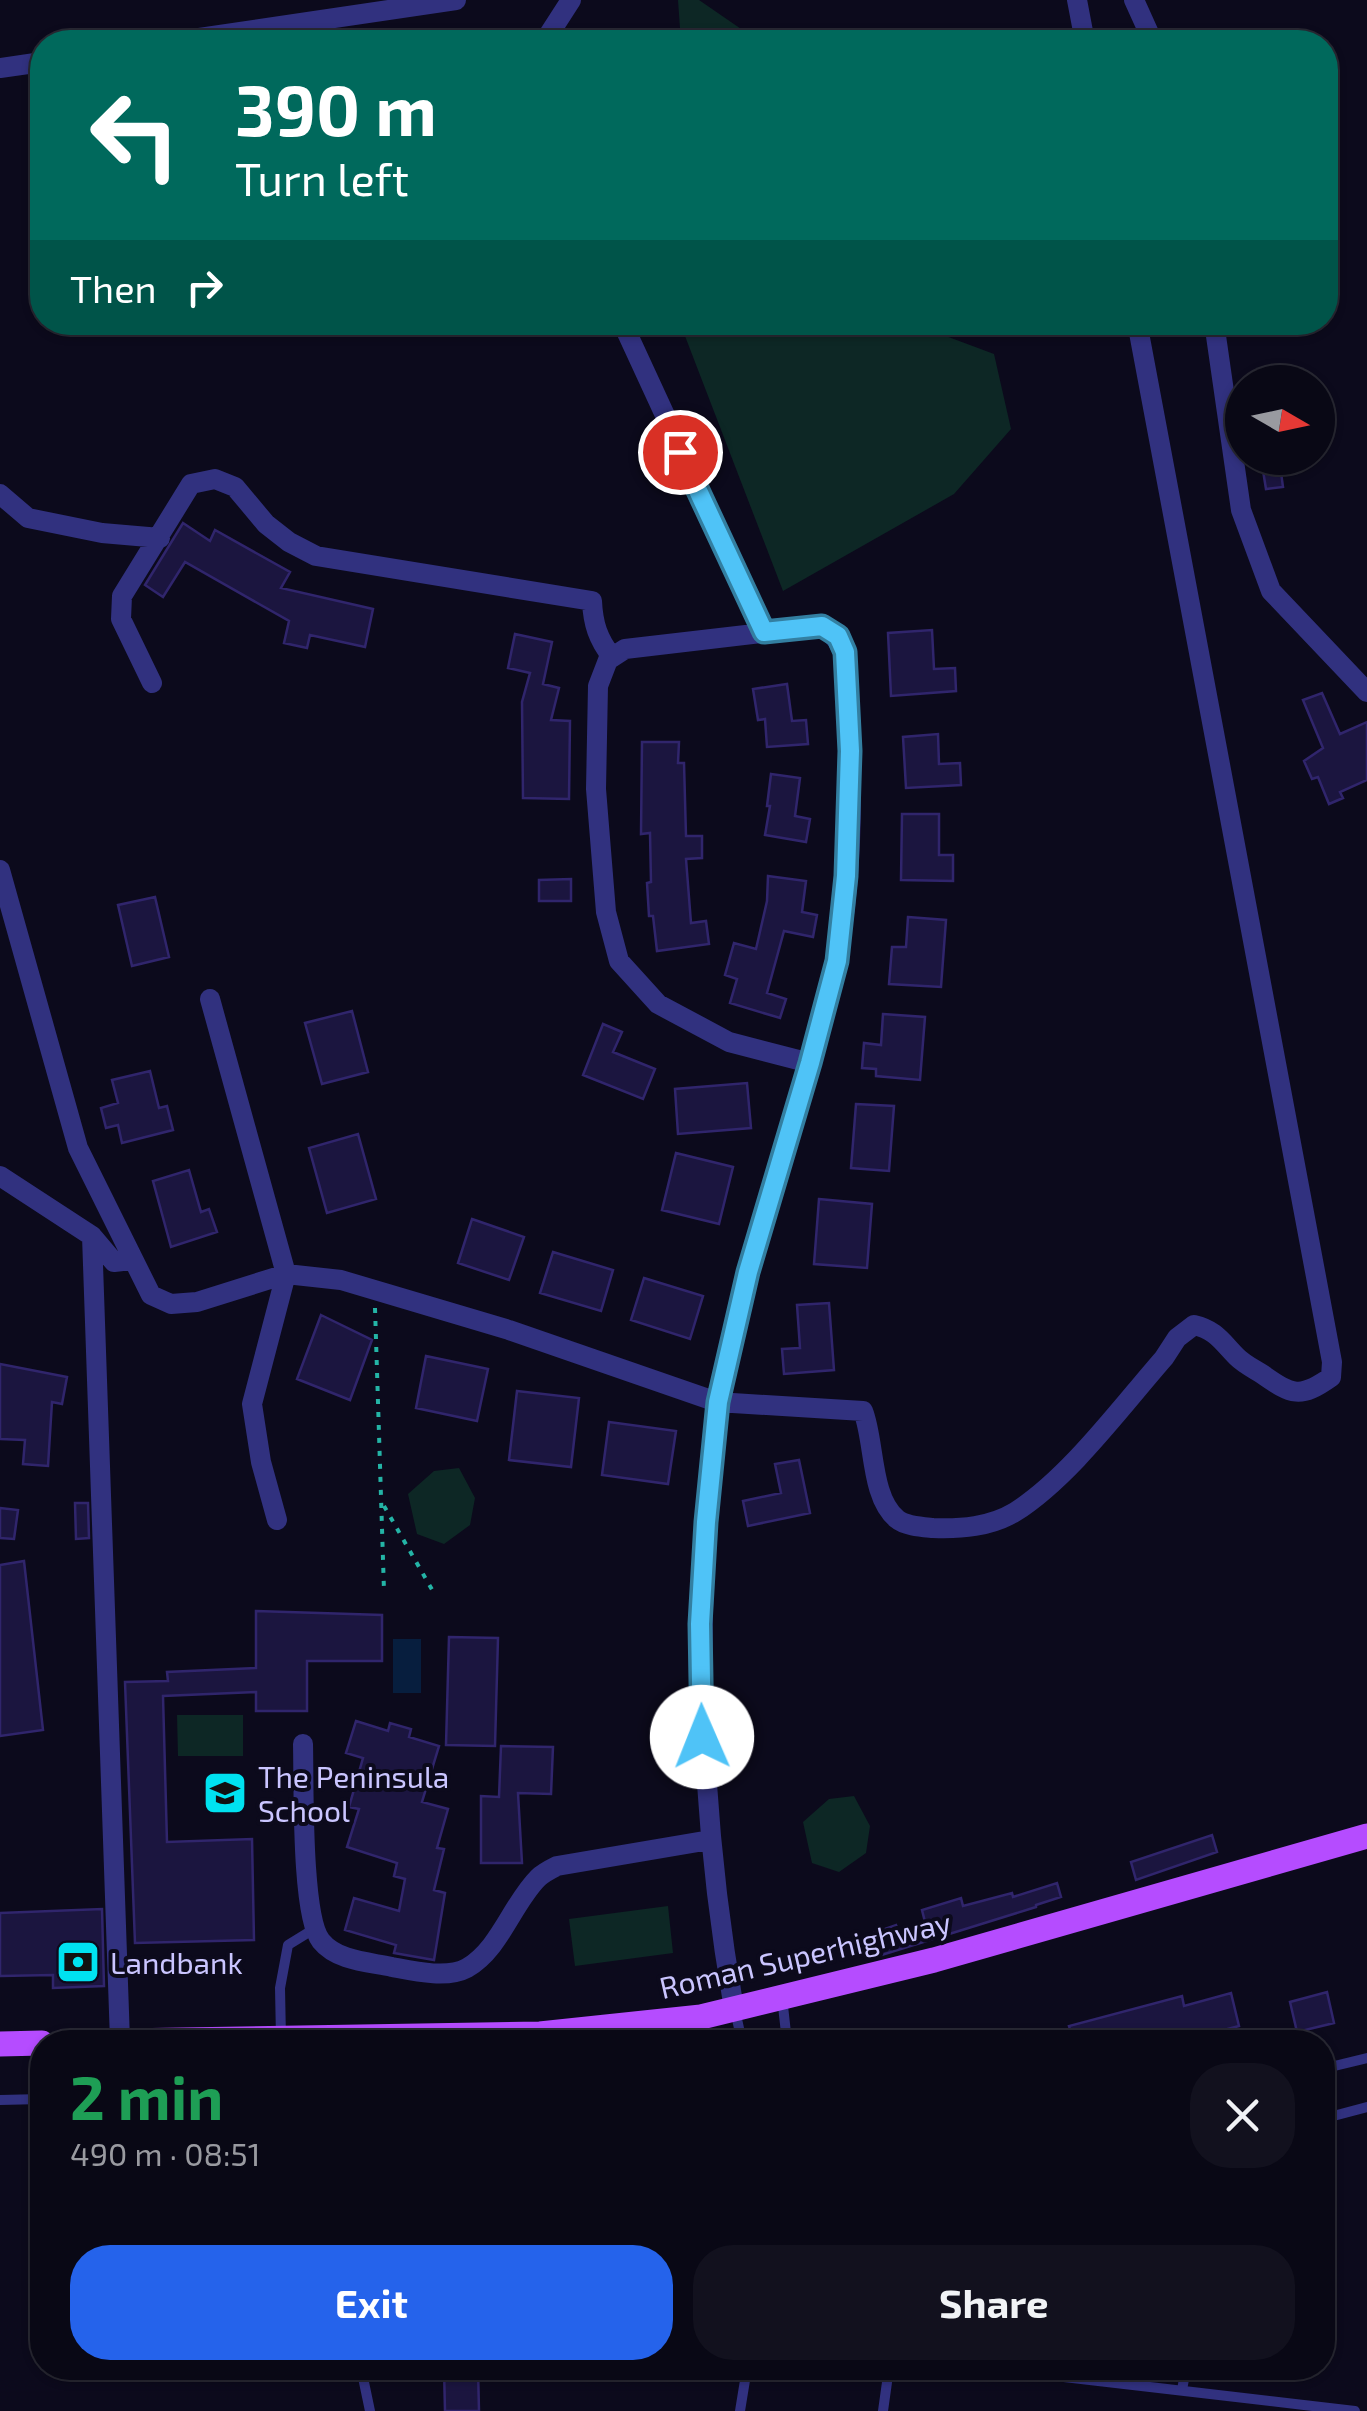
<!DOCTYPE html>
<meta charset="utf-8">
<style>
:root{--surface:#090815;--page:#12111e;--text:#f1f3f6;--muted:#999aa0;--line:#292934;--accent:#2563eb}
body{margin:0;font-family:"Exo 2",sans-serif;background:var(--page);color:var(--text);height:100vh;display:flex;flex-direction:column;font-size:38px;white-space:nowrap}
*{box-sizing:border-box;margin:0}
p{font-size:32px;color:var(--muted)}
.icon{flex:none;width:55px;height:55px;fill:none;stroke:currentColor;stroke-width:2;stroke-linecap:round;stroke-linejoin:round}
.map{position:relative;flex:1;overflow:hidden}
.side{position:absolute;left:30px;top:2030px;width:1305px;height:350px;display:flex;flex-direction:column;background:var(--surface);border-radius:40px;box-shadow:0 2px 8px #0004,0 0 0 2px var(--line)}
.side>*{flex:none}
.hud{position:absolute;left:30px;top:30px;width:1308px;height:305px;border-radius:40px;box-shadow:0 2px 8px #0004,0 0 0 2px var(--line);background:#00695c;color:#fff;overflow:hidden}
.needle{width:65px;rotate:99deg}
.controls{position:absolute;left:1225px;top:365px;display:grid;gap:20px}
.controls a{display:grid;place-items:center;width:110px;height:110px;border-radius:50%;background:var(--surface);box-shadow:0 2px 8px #0004,0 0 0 2px var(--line);font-size:50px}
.pin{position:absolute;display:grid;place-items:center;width:85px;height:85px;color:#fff;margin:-42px;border:5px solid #fff;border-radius:50%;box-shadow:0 2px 10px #0007}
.me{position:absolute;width:110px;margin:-55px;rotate:359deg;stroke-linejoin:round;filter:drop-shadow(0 0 8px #0008)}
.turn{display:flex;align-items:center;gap:35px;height:210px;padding:0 40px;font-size:45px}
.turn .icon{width:130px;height:130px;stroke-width:2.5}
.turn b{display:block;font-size:70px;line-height:85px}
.then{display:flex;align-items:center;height:95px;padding:0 40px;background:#0003;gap:20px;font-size:38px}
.round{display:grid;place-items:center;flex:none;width:105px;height:105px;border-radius:40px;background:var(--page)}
.head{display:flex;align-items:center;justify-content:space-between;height:170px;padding:0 40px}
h1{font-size:60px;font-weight:700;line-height:75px;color:#1e9e55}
.action{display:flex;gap:20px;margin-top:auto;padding:20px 40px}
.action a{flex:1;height:115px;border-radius:40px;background:var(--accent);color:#fff;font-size:40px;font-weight:700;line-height:115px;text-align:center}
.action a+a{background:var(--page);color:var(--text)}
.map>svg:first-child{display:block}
</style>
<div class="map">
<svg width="1367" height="2411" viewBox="0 0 1367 2411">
<rect width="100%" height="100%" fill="#0c0a1c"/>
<path fill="#0d2725" d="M678,0h21l61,42h-79z
M680,323h231l83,31 17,75 -57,65 -171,97z
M459,1468l16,30 -5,27 -26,19 -27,-10 -9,-40 26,-23z
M177,1715h66v41h-65z
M854,1796l16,30 -4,27 -27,19 -27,-9 -9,-41 26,-23z
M668,1906l5,47 -98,13 -6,-47z"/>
<path fill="#071e3e" d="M393,1639h28v54h-28z"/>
<path fill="#1b153f" stroke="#30256c" stroke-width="2.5" d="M1261,458h18l4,29 -17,2z
M183,523l27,18 5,-11 75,42 -9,16 92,21 -8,38 -55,-12 -3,13 -23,-5 5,-22 -104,-59 -22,35 -18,-12z
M932,630l2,39 21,-1 1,23 -65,5 -3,-63z
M515,634l37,8 -9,42 16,4 -8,32 19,1 -1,78 -46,-1 -1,-96 8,-29 -22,-5z
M787,684l5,37 14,-1 2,24 -41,3 -2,-28 -7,1 -5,-31z
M1322,693l18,41 27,-12v58l-27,12 3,6 -14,6 -11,-27 -6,2 -8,-18 19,-13 -20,-48z
M938,734l1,30 21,-1 1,22 -55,3 -3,-51z
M642,742h37l-1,21h6l2,73h16v22l-16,1 5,64 15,-2 3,23 -52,7 -4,-35h-4l-2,-33 4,-1 -1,-49 -9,1z
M771,774l29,4 -5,38 15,3 -4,23 -41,-7 5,-29h-3z
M902,814h37v41h14v26l-52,-1z
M768,876l38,5 -4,31 15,3 -4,22 -29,-6 -17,62 19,6 -6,19 -50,-15 7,-24 -12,-4 9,-32 22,6 11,-48z
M571,879v22h-32v-21z
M155,897l14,60 -37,9 -14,-61z
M908,917l38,3 -5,67 -52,-3 3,-37h14z
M352,1011l16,61 -46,12 -17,-61z
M883,1014l42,3 -5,63 -44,-4v-7l-14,-1 2,-25 17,2z
M603,1024l19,8 -9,20 42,17 -12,30 -60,-24z
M150,1071l9,37 8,-2 6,24 -51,13 -4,-18 -12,3 -5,-20 17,-5 -6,-23z
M747,1083l4,45 -73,6 -3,-45z
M856,1104l38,2 -5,65 -38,-3z
M358,1134l18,65 -49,14 -18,-65z
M676,1153l57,14 -14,57 -57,-14z
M189,1170l12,42 8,-3 8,23 -46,15 -18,-66z
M819,1199l53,5 -5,64 -53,-4z
M472,1219l52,18 -15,43 -51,-17z
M553,1252l60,18 -12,41 -61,-18z
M644,1278l59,18 -13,43 -59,-19z
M829,1303l5,67 -50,4 -2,-25 18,-1 -3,-43z
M321,1315l51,25 -22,60 -53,-21z
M426,1356l62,13 -11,52 -61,-13z
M0,1364l67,13 -5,27 -10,-2 -4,64 -25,-2 2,-24 -25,-1z
M517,1391l62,7 -8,69 -62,-7z
M609,1422l67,9 -8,53 -66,-9z
M799,1460l11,53 -62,13 -5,-25 38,-8 -6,-29z
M75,1503h13l1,35 -13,1z
M0,1508l18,2 -4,29 -14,-1z
M24,1561l19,169 -43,6v-171z
M256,1611l126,4v46h-75v50h-51v-19l-93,4 4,146 85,-3 2,101 -119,3 -10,-261 43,-1 -1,-9 89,-4z
M449,1637l49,1 -3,108 -49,-1z
M356,1721l32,10 2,-8 21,6 -2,8 30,9 -17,56 26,7 -11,39 7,1 -10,41 11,3 -11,67 -40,-7 2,-8 -51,-15 9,-32 45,13 6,-32 -11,-3 3,-13 -50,-16 12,-38 -10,-2 14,-49 -17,-5z
M501,1746l52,1 -2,47 -33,-1 4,70h-41v-67l18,1z
M1212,1835l5,17 -81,28 -5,-18z
M1057,1883l4,14 -25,8v2l-167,52 -7,-22 34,-12 2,5 27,-8 -3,-12 39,-12 2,8 49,-13 1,4z
M102,1909l2,77 -51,2v-13l-53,1v-63z
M1327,1992l7,31 -37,9 -7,-30z
M1231,1993l8,33 -42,11 -2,-6 -44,11h-77l-5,-16 113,-30 2,10z
M444,2368h34l1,43h-34z"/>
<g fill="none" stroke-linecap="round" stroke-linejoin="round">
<path stroke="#24b4a6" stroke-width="4" stroke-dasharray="5 8" stroke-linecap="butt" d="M375,1308l9,283
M384,1506l50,87"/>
<path stroke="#31317f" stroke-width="10" d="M782,1997l5,45
M735,2010l7,32
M281,2038l-1,-50 8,-43 26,-16
M1322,2069l45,-11
M0,2100l42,-1
M1322,2119l45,-12
M361,2368l9,43
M987,2368l368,43
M1182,2390l4,-22
M740,2411l7,-43
M883,2411l6,-43"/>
<path stroke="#31317f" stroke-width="20" d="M1077,0l8,42
M1134,0l19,42
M172,42l284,-42
M544,42l27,-42
M0,68l42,-6
M622,322l143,310
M1214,322l27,188 30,81 96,101
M0,494l28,24 74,15 58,5
M152,683l-31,-64 1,-23 69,-112 24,-5 20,8 31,37 23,18 27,14 276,45c1,23 6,38 20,56
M0,870l78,278 73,147 20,9 26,-2 89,-28 55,6 168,50 208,72 146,9c12,30 7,86 34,108 8,7 26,8 36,9 28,1 57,-1 82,-16 54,-34 106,-105 149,-154l13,-20 17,-13c22,5 28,17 43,32 7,7 17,12 25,17 30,21 38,25 69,3l1,-15 -195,-1040
M210,999l76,275 -34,130 9,58 16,58
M0,1176l92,60 28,805
M92,1236l22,26 18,-2
M303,1744c1,38 -2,172 18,197 16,20 48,21 71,26 21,4 55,12 75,1 33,-19 45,-64 71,-90 5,-5 13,-9 19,-12l153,-26
M734,2009c-35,-200 -41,-400 -17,-601 3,-28 12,-55 18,-82 28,-122 76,-240 101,-363 16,-77 17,-163 13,-241 -2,-35 5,-76 -27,-96l-197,23 -17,11 -10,26 -2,103 10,123 13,49 39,43 71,38 81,21"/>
<path stroke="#b54cff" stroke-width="25" d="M63,2042l477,-8 161,-17 233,-57 433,-124
M0,2044l42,-1"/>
</g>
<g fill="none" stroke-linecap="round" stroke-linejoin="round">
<defs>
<path id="route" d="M680,452l84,180 58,-6 16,10 7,16 5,99 -4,125 -9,85 -27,102 -62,209 -30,130 -12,120 -6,102 2,113"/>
</defs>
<use href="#route" stroke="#337fa1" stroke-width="25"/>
<use href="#route" stroke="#4fc3f7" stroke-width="18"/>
</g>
<defs>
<symbol id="school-square" viewBox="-11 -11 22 22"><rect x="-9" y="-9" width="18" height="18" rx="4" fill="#00e2f0" stroke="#0c0a1c"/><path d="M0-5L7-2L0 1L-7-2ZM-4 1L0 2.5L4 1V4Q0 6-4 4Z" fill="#111"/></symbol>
<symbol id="bank-square" viewBox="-11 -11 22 22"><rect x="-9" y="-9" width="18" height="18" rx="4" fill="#00e2f0" stroke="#0c0a1c"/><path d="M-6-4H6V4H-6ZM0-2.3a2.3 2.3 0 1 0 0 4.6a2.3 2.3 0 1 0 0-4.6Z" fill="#111"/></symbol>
</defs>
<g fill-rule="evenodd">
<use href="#school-square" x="200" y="1768" width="50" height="50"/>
<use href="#bank-square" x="53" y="1937" width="50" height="50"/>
</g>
<g text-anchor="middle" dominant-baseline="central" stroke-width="8" stroke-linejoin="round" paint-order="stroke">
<g font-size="30" fill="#cac5ff" stroke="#0c0a1c" text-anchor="start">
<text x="258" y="1776">The Peninsula<tspan x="258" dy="34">School</tspan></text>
<text x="110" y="1962">Landbank</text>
</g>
<g font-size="30" fill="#cac5ff" stroke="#0c0a1c">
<text transform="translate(805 1954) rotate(-13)">Roman Superhighway</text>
</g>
</g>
</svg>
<div class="controls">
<a><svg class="needle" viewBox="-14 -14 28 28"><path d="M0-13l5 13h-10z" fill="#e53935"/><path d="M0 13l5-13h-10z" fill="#999aa0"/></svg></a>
</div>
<div class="pin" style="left:680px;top:452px;background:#d93025"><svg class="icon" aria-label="arrive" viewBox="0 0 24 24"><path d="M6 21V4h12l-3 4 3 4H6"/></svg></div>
<svg class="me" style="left:702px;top:1737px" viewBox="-20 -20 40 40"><circle r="19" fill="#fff"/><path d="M0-13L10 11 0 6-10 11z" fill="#4fc3f7"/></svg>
<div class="hud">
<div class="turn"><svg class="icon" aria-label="left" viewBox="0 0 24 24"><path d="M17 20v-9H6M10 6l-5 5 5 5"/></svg><div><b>390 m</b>Turn left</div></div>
<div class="then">Then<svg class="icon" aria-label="right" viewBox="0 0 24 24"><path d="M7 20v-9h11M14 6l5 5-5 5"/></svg></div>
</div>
<section class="side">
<div class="head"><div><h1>2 min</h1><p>490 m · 08:51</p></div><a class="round"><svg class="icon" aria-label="close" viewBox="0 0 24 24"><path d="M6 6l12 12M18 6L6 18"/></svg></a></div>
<div class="action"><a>Exit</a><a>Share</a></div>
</section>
</div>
